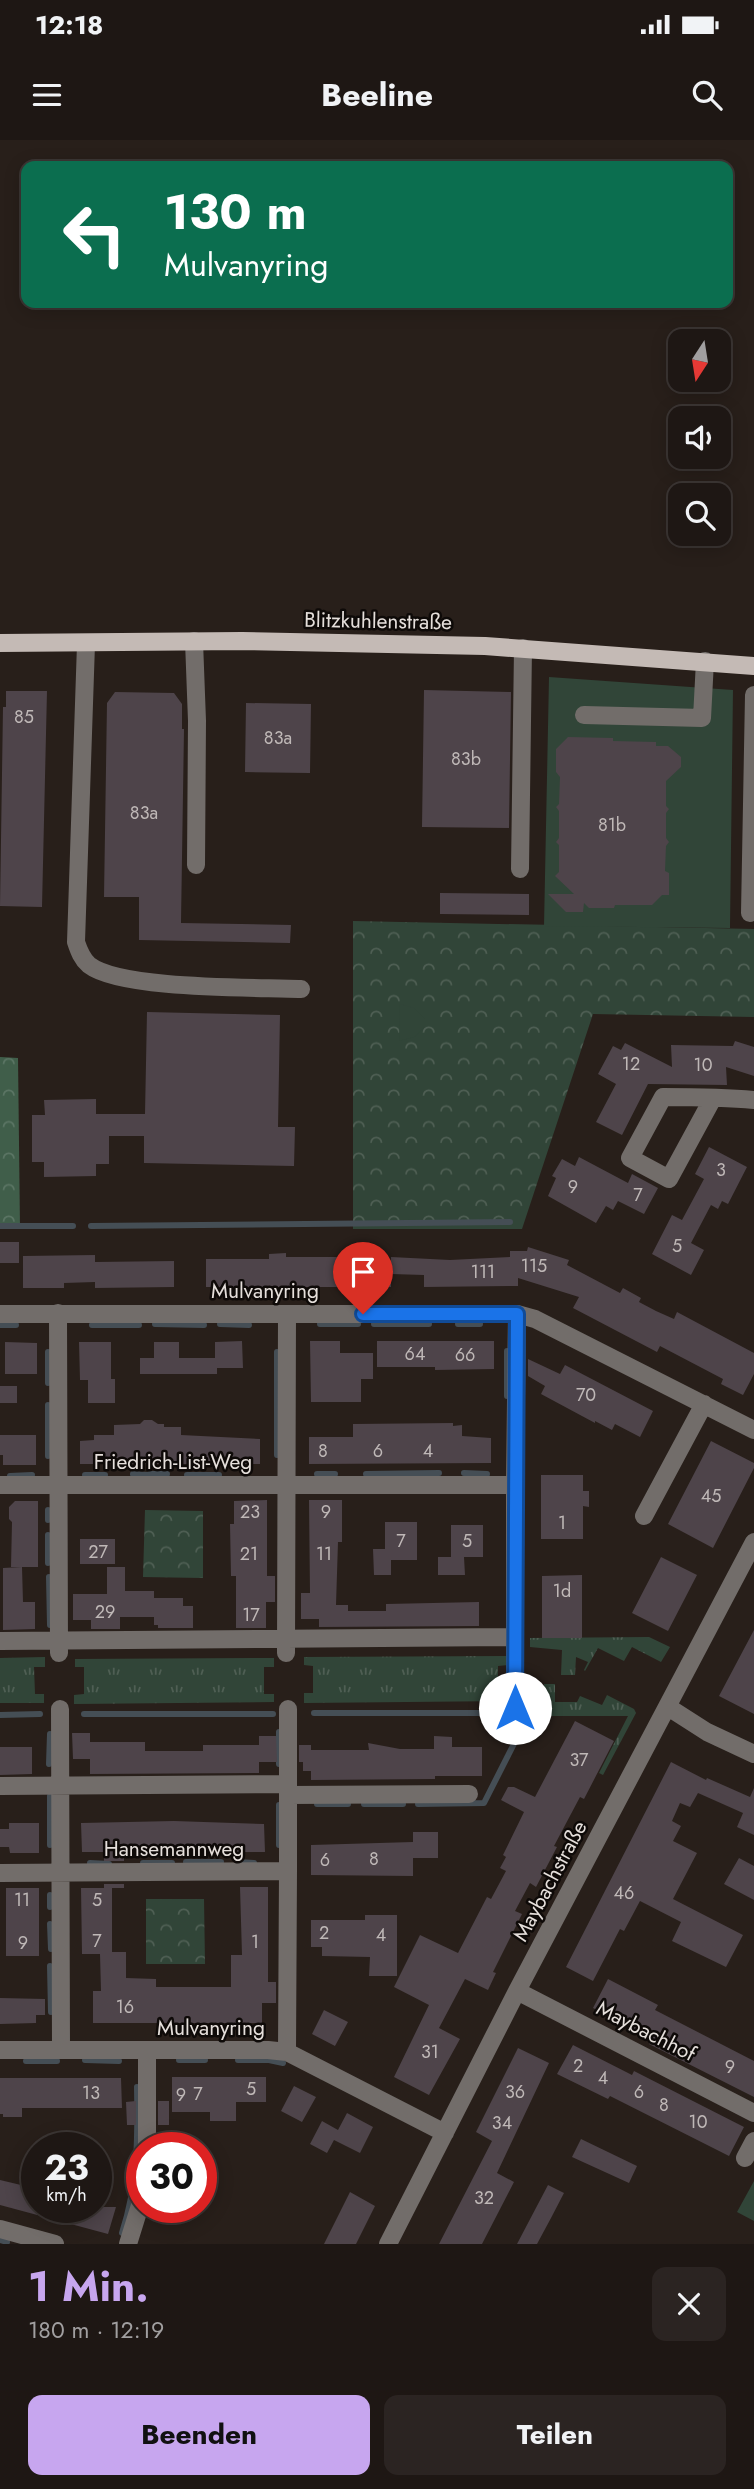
<!DOCTYPE html>
<html lang="de">
<meta charset="utf-8">
<style>
:root{--surface:#1e1714;--page:#2b2422;--text:#f1f3f6;--muted:#a19fa0;--line:#3c3634;--accent:#c7a6ef}
body{margin:0;font-family:Jost,sans-serif;background:var(--page);color:var(--text);height:100vh;display:flex;flex-direction:column;font-size:26px;white-space:nowrap}
*{box-sizing:border-box;margin:0}
p{font-size:23px;color:var(--muted)}
.icon{flex:none;width:38px;height:38px;fill:none;stroke:currentColor;stroke-width:2;stroke-linecap:round;stroke-linejoin:round}
.map{position:relative;height:2104px;overflow:hidden}
.side{display:flex;flex-direction:column;background:var(--surface);flex:1}
.side>*{flex:none}
.top-card{position:absolute;left:21px;top:21px;width:712px;height:147px;border-radius:14px;box-shadow:0 4px 18px #0003,0 0 0 2px var(--line);background:#0b6e4f;color:#fff;overflow:hidden}
.needle{width:46px;rotate:192deg}
.controls{position:absolute;left:668px;top:189px;display:grid;gap:14px}
.controls a{display:grid;place-items:center;width:63px;height:63px;border-radius:14px;background:var(--surface);box-shadow:0 4px 18px #0003,0 0 0 2px var(--line);font-size:35px}
.speed{position:absolute;left:21px;top:1992px;display:flex;gap:14px;font-size:35px;font-weight:700;text-align:center}
.speed>*{display:grid;place-content:center;width:91px;height:91px;border-radius:50%;background:var(--surface);box-shadow:0 4px 18px #0003,0 0 0 2px var(--line);line-height:1}
.speed small{font-size:18px;font-weight:400}
.speed .limit{border:10px solid #d22;background:#fff;color:#111}
.pin{position:absolute;display:grid;place-items:center;width:60px;height:60px;color:#fff;margin:-72px -30px;border-radius:50% 50% 50% 0;rotate:-45deg;box-shadow:0 0 7px #0007}
.pin .icon{rotate:45deg}
.me{position:absolute;width:77px;margin:-38px;rotate:0deg;stroke-linejoin:round;filter:drop-shadow(0 0 5px #0008)}
.turn{display:flex;align-items:center;gap:24px;height:147px;padding:0 28px;font-size:32px}
.turn .icon{width:91px;height:91px;stroke-width:2.5}
.turn b{display:block;font-size:49px;line-height:60px}
.round{display:grid;place-items:center;flex:none;width:74px;height:74px;border-radius:14px;background:var(--page)}
.overview{display:flex;align-items:center;justify-content:space-between;height:119px;padding:0 28px}
h1{font-size:42px;font-weight:700;line-height:52px;color:var(--accent)}
.button{display:flex;gap:14px;margin-top:auto;padding:14px 28px}
.button a{flex:1;height:80px;border-radius:14px;background:var(--accent);color:#111;font-size:28px;font-weight:700;line-height:80px;text-align:center}
.button a+a{background:var(--page);color:var(--text)}
.status{display:flex;justify-content:space-between;align-items:center;height:49px;padding:0 35px;background:var(--surface);direction:ltr}
.status svg{height:19px;fill:currentColor}
header{display:flex;justify-content:space-between;align-items:center;height:91px;padding:0 28px;background:var(--surface);font-size:32px;font-weight:700}
.map>svg:first-child{display:block}
</style>
<div class="status"><b>12:18</b><svg viewBox="0 0 49 12"><path d="M0 12V9h3v3zM5 12V6h3v6zM10 12V3h3v9zM15 12V0h3v12zM26 1h20v11H26zM47 4h2v5h-2z"/></svg></div>
<header><svg class="icon" aria-label="menu" viewBox="0 0 24 24"><path d="M4 6h16M4 12h16M4 18h16"/></svg>Beeline<svg class="icon" aria-label="search" viewBox="0 0 24 24"><circle cx="10" cy="10" r="6"/><path d="M15 15l6 6"/></svg></header>
<div class="map">
<svg width="754" height="2104" viewBox="0 0 754 2104">
<defs>
<pattern id="grass-tufts" width="24" height="20" patternUnits="userSpaceOnUse" patternTransform="scale(1.75)"><rect width="24" height="20" fill="#314538"/><path d="M3 7l-1-3M5 7V3M7 7l1-3M15 17l-1-3M17 17v-4M19 17l1-3" fill="none" stroke="#4f5f54"/></pattern>
<pattern id="forest-crowns" width="20" height="18" patternUnits="userSpaceOnUse" patternTransform="scale(1.75)"><rect width="20" height="18" fill="#405e4a"/><path d="M2 6a3 3 0 1 1 6 0M12 15a3 3 0 1 1 6 0" fill="none" stroke="#5b7564"/></pattern>
<pattern id="park-crowns" width="20" height="18" patternUnits="userSpaceOnUse" patternTransform="scale(1.75)"><rect width="20" height="18" fill="#314538"/><path d="M2 6a3 3 0 1 1 6 0M12 15a3 3 0 1 1 6 0" fill="none" stroke="#4f5f54"/></pattern>
</defs>
<rect width="100%" height="100%" fill="#281f1a"/>
<path fill="url(#grass-tufts)" d="M649,1497l21,10 -9,15 -29,-15 -8,14 -26,-13 -13,23 -1,-1 4,-8 -12,-5 -1,18h-14l1,-25 -32,-3v-9z
M508,1516v9l-10,1v26l10,1v8l-204,2v-10h9v-27l-9,-1v-8z
M45,1517v10h-11l1,27h9v9h-44v-45z
M274,1518v9h-10v27h10v8l-200,2v-9l10,-1v-27h-9v-8z
M544,1544h11v18h22l3,-6 22,9 5,-10 27,14 2,4 -33,62 -4,-2 29,-57h-314v-4l230,-1z"/>
<path fill="url(#forest-crowns)" d="M0,917l18,1 2,171h-20z"/>
<path fill="url(#park-crowns)" d="M353,781l401,8v88l-161,-3 -71,215h-169z
M145,1370l58,1v67l-60,-1z
M146,1759h58l1,65h-59z"/>
<path fill="#314538" d="M549,537l184,13 -3,238 -186,-2z
M400,864l14,4 11,11v8l-11,10 -15,4z
M754,2041v40l-17,-9z"/>
<g fill="none" stroke-linecap="round" stroke-linejoin="round">
<path stroke="#454e55" stroke-width="6" d="M0,1086h73
M91,1086l419,-4
M155,1184l49,1
M220,1184l29,1
M320,1184h38
M374,1184h55
M458,1184h22
M0,1185h16
M92,1185h47
M507,1211v45
M277,1212v103
M48,1243v-31
M48,1265v51
M464,1333l23,1
M133,1334l14,1
M150,1334h17
M317,1334h18
M366,1334l73,-1
M85,1335h20
M187,1335h32
M10,1336l22,-1
M48,1380v-10
M48,1395v28
M49,1437l1,48
M314,1573h212l1,5 -43,85 -66,1
M84,1574h189
M0,1575l40,-1
M49,1624l1,-30
M279,1624v-32
M50,1656v49
M317,1664h31
M364,1664h39
M279,1705v-40
M186,1722h35
M238,1722l16,1
M90,1723l19,1
M143,1723h29
M50,1767v-12
M50,1784l1,25
M50,1826l1,46
M85,1920l34,1
M179,1920h26
M238,1920h31l14,3
M26,1921h31
M122,2093c16,-49 16,-95 15,-146
M0,2100l7,2"/>
</g>
<path fill="#4e444a" d="M424,550l87,2 -2,136 -87,-1z
M6,551h41l-5,216 -42,-1 3,-199h3z
M115,552l59,1 8,11v25h2l-3,194 110,2 -1,18 -151,-3v-43h-35l3,-194z
M246,563l65,1 -1,69 -65,-1z
M568,597l45,1v3l43,1v4h12l13,11v10l-15,14v25l3,3 -3,4v25l3,4 -3,4 -1,25 4,2v22h-7l-10,10h-37l-1,3h-25l-5,-5 -1,9h-17l-18,-18h26l-19,-18 4,-4v-27l-3,-3 3,-4v-27l-3,-4 3,-3 1,-27 -4,-5v-23z
M440,753l89,1v21l-89,-1z
M147,872l133,3 -2,112h17l-1,39 -150,-3v-27h-35v28h-13v12l-52,1v-15h-12v-47h13l-1,-15 52,-1v15h49z
M735,901l19,6v29l-28,-9 1,18 -79,-1 -26,51 -26,-13 20,-38 -18,-10 15,-28 8,4 4,-7 47,24 -1,-22 62,1z
M709,1007l38,20 -19,37 -6,-3 -4,8 -7,-4 -20,38 13,7 -13,25 -39,-21 20,-39 10,5 22,-41 -9,-5z
M579,1017l49,26 4,-9 26,14 -14,26 -26,-13 -5,9 -7,-4 -10,17 -48,-27 8,-18 -4,-2 10,-17 13,7z
M0,1102h19v21h-19z
M528,1107l41,13 -2,5 53,28 3,-5 18,10 -2,4 17,9 18,8 3,-7 77,41v21l-11,21 -22,-11 2,-5 -63,-33 -3,6 -84,-44 6,-11 -61,-19v8l-94,1v-12l-33,-1v13h-185v-28h63v-5l17,-1v4h53v6h52v-6l59,3 60,-3v-6h17z
M95,1115v7l79,-1v26l-79,1v-6l-31,1v5h-41v-32z
M242,1201l1,27h-26v6h-77v-16h14v-16h25v16h36v-16z
M310,1201h30v12h33v26h-12v23h-50z
M377,1201h117v28l-59,1v-3h-58z
M5,1202l32,1v31h-32z
M79,1202h32v37h4v24h-27v-23h-8z
M528,1219l32,15 5,-9 88,46 -13,26 -25,-13 -3,6 -17,-9v2l-54,-29 4,-8 -17,-10z
M0,1246h17v17h-17z
M144,1280h8l6,4h6v3h17v8l79,4v25h-180v-23l14,-1v-5h20v-10l26,-1z
M453,1283v3l9,-1v11l29,2v25l-182,1v-27h44v-13z
M0,1295h36v30h-33v-10h-3z
M711,1301l43,22v5l-41,80 -45,-24z
M541,1335h42v16h6v16l-6,-1v33h-42z
M267,1360v76h8v26h-9v26h-30v-52h-5l-1,-52h4v-23z
M309,1360h33v42h-4l-2,63h12v6h38v-7l93,-2v24l-160,1v-8h-18v-26h9z
M15,1361h23v66h-27l1,-45 -3,-3v-12z
M385,1382h32v38h-26v15h-17l-1,-26h12z
M451,1385h32v32h-32z
M80,1399h35v25h-35z
M438,1417h26l1,18h-27z
M661,1417l36,18 -29,56 -36,-18z
M22,1427l1,35h12v27l-32,1v-62z
M107,1427h18v24h29v7h29v8h10v22h-35v-3h-4v-8h-34v12h-29v-9h-18v-26h34z
M582,1435v63h-40v-62z
M754,1490v84l-35,-18z
M575,1581l39,20 -30,58 -4,-2 -26,49 3,1 -21,40 -6,-4 -15,28 7,3 -29,58 3,1 -8,17 -23,-11 -26,49 21,11 -31,56 -35,-18 35,-72 -35,-18 26,-52 38,18 29,-56 4,2 15,-28 -6,-3 6,-11 -3,-2 21,-43 -23,-12 7,-13h6l21,10z
M72,1593h18v9h55v9h58v-6h56v-9h17l1,26h-18v11l-169,1v-15h-17z
M434,1596l18,1v10h30v29h-47v3l-124,1v-9h-8v-9h-4v-17h12v5h58l-1,-7 32,6h34z
M0,1607h32v27l-32,1z
M671,1622l35,18 1,-2 43,19 4,-9v47l-17,-8 6,-14 -45,-20 -8,14 -10,-4 -8,18 9,5 -8,15 24,12 -24,46 70,36 -17,32 -54,-26 9,-19 -41,-21 -16,30 -4,-2 -27,52 -27,-14z
M174,1681l90,3 1,28 -141,1v8h-20v-9h-22l-1,-29z
M9,1683h30v30h-29l-1,-6h-9v-18h9z
M413,1692h25v26h-25v18l-102,-1v-30l102,-3z
M739,1718l15,8v34l-30,-16z
M104,1744h20v4h-12v64h14v26l30,1v8h75v-32h11l-2,-68h28v95h8v21h-14v20h-169v-32h8l-1,-37h-18l-1,-66h23z
M6,1748h33v68h-33z
M365,1775h32v61h-28l1,-19 -48,-1v-9h-11v-27h54z
M608,1839l50,26 -3,5 99,51v36l-105,-53 3,-6 -59,-30z
M0,1858l45,1v16h-9v8l-36,1z
M324,1870l24,12 -13,24 -23,-12z
M573,1905l59,30 2,-4 110,56 -15,29 -119,-60 -2,3 -51,-25z
M518,1908l31,15 -52,110 17,9 -32,62h-43l53,-103 -16,-9z
M172,1937h94v25h-30v19h-26v-9h-38z
M0,1938h121l1,30h-100v9h-19v-3h-3z
M294,1946l22,11 -14,25 -21,-11z
M136,1961v24h-9l-1,-23z
M158,1961h11v24h-11z
M347,1973l26,14 -13,26 -26,-13 -7,13 -17,-9 12,-23 16,9z
M581,1999l56,27 -8,17 -57,-26z
M0,2040l21,5 1,-4 15,4v22h79l-8,27 -108,-29z
M548,2045l16,8 -13,25 -14,26h-20z
M350,2052l25,14 -19,38h-32z"/>
<g fill="none" stroke-linecap="round" stroke-linejoin="round">
<path stroke="#726d6a" stroke-width="18" d="M194,501l3,80 -1,144
M86,504l-10,298c3,9 6,17 13,23 32,25 167,22 212,24
M584,575l118,3 3,-57
M520,729l3,-221
M750,773l4,-218
M713,958l-44,81 -39,-21 33,-61c30,0 61,0 91,3
M58,1173l1,340
M0,1174h517l18,5 219,111
M0,1345h515l2,-171
M644,1376l60,-112
M0,1501l515,-4
M286,1513l1,-339
M668,1567l39,25 47,22
M515,1568v-223
M60,1569l1,341
M0,1646l288,-2
M288,1655l181,-1
M288,1731v-162
M0,1733l288,-2 -1,181
M517,1851l237,122
M0,1910h268l19,2 158,81
M147,1910v97
M745,2018l9,-17
M0,2089l55,15
M128,2104l14,-45
M388,2104l129,-253 237,-449"/>
<path stroke="#c4bab5" stroke-width="18" d="M0,503l242,-2 243,5 269,20"/>
</g>
<g fill="none" stroke-linecap="round" stroke-linejoin="round">
<defs>
<path id="route" d="M363,1174h154l-2,394"/>
</defs>
<use href="#route" stroke="#114b97" stroke-width="18"/>
<use href="#route" stroke="#1a73e8" stroke-width="12"/>
</g>
<g text-anchor="middle" dominant-baseline="central" stroke-width="5" stroke-linejoin="round" paint-order="stroke">
<g font-size="18" fill="#bfb8b7">
<text x="24" y="577">85</text>
<text x="278" y="598">83a</text>
<text x="466" y="619">83b</text>
<text x="144" y="673">83a</text>
<text x="612" y="685">81b</text>
<text x="631" y="924">12</text>
<text x="703" y="925">10</text>
<text x="721" y="1030">3</text>
<text x="573" y="1047">9</text>
<text x="638" y="1055">7</text>
<text x="677" y="1106">5</text>
<text x="534" y="1126">115</text>
<text x="483" y="1132">111</text>
<text x="415" y="1214">64</text>
<text x="465" y="1215">66</text>
<text x="586" y="1255">70</text>
<text x="323" y="1311">8</text>
<text x="378" y="1311">6</text>
<text x="428" y="1311">4</text>
<text x="711" y="1356">45</text>
<text x="250" y="1372">23</text>
<text x="326" y="1372">9</text>
<text x="562" y="1383">1</text>
<text x="401" y="1401">7</text>
<text x="467" y="1401">5</text>
<text x="98" y="1412">27</text>
<text x="249" y="1414">21</text>
<text x="324" y="1414">11</text>
<text x="562" y="1451">1d</text>
<text x="105" y="1472">29</text>
<text x="251" y="1475">17</text>
<text x="579" y="1620">37</text>
<text x="374" y="1719">8</text>
<text x="325" y="1720">6</text>
<text x="624" y="1753">46</text>
<text x="22" y="1760">11</text>
<text x="97" y="1760">5</text>
<text x="324" y="1793">2</text>
<text x="381" y="1795">4</text>
<text x="97" y="1801">7</text>
<text x="255" y="1802">1</text>
<text x="23" y="1803">9</text>
<text x="125" y="1867">16</text>
<text x="430" y="1912">31</text>
<text x="578" y="1926">2</text>
<text x="730" y="1927">9</text>
<text x="603" y="1938">4</text>
<text x="251" y="1949">5</text>
<text x="515" y="1952">36</text>
<text x="639" y="1952">6</text>
<text x="91" y="1953">13</text>
<text x="198" y="1954">7</text>
<text x="181" y="1955">9</text>
<text x="664" y="1965">8</text>
<text x="698" y="1982">10</text>
<text x="502" y="1983">34</text>
<text x="484" y="2058">32</text>
</g>
<g font-size="21" fill="#e5dfdb" stroke="#0e0a08">
<text transform="translate(378 481) rotate(1)">Blitzkuhlenstraße</text>
<text x="265" y="1151">Mulvanyring</text>
<text x="173" y="1322">Friedrich-List-Weg</text>
<text x="174" y="1709">Hansemannweg</text>
<text transform="translate(550 1741) rotate(-62)">Maybachstraße</text>
<text x="211" y="1888">Mulvanyring</text>
<text transform="translate(646 1891) rotate(27)">Maybachhof</text>
</g>
</g>
</svg>
<div class="controls">
<a><svg class="needle" viewBox="-14 -14 28 28"><path d="M0-13l5 13h-10z" fill="#e53935"/><path d="M0 13l5-13h-10z" fill="#a19fa0"/></svg></a>
<a><svg class="icon" aria-label="sound" viewBox="0 0 24 24"><path d="M4 9h4l5-4v14l-5-4H4zM17 9q2 3 0 6"/></svg></a>
<a><svg class="icon" aria-label="search" viewBox="0 0 24 24"><circle cx="10" cy="10" r="6"/><path d="M15 15l6 6"/></svg></a>
</div>
<div class="speed"><div>23<small>km/h</small></div><div class="limit">30</div></div>
<div class="pin" style="left:363px;top:1174px;background:#d93025"><svg class="icon" aria-label="arrive" viewBox="0 0 24 24"><path d="M6 21V4h12l-3 4 3 4H6"/></svg></div>
<svg class="me" style="left:515px;top:1568px" viewBox="-20 -20 40 40"><circle r="19" fill="#fff"/><path d="M0-13L10 11 0 6-10 11z" fill="#1a73e8"/></svg>
<div class="top-card">
<div class="turn"><svg class="icon" aria-label="left" viewBox="0 0 24 24"><path d="M17 20v-9H6M10 6l-5 5 5 5"/></svg><div><b>130 m</b>Mulvanyring</div></div>
</div>
</div>
<section class="side">
<div class="overview"><div><h1>1 Min.</h1><p>180 m · 12:19</p></div><a class="round"><svg class="icon" aria-label="close" viewBox="0 0 24 24"><path d="M6 6l12 12M18 6L6 18"/></svg></a></div>
<div class="button"><a>Beenden</a><a>Teilen</a></div>
</section>
